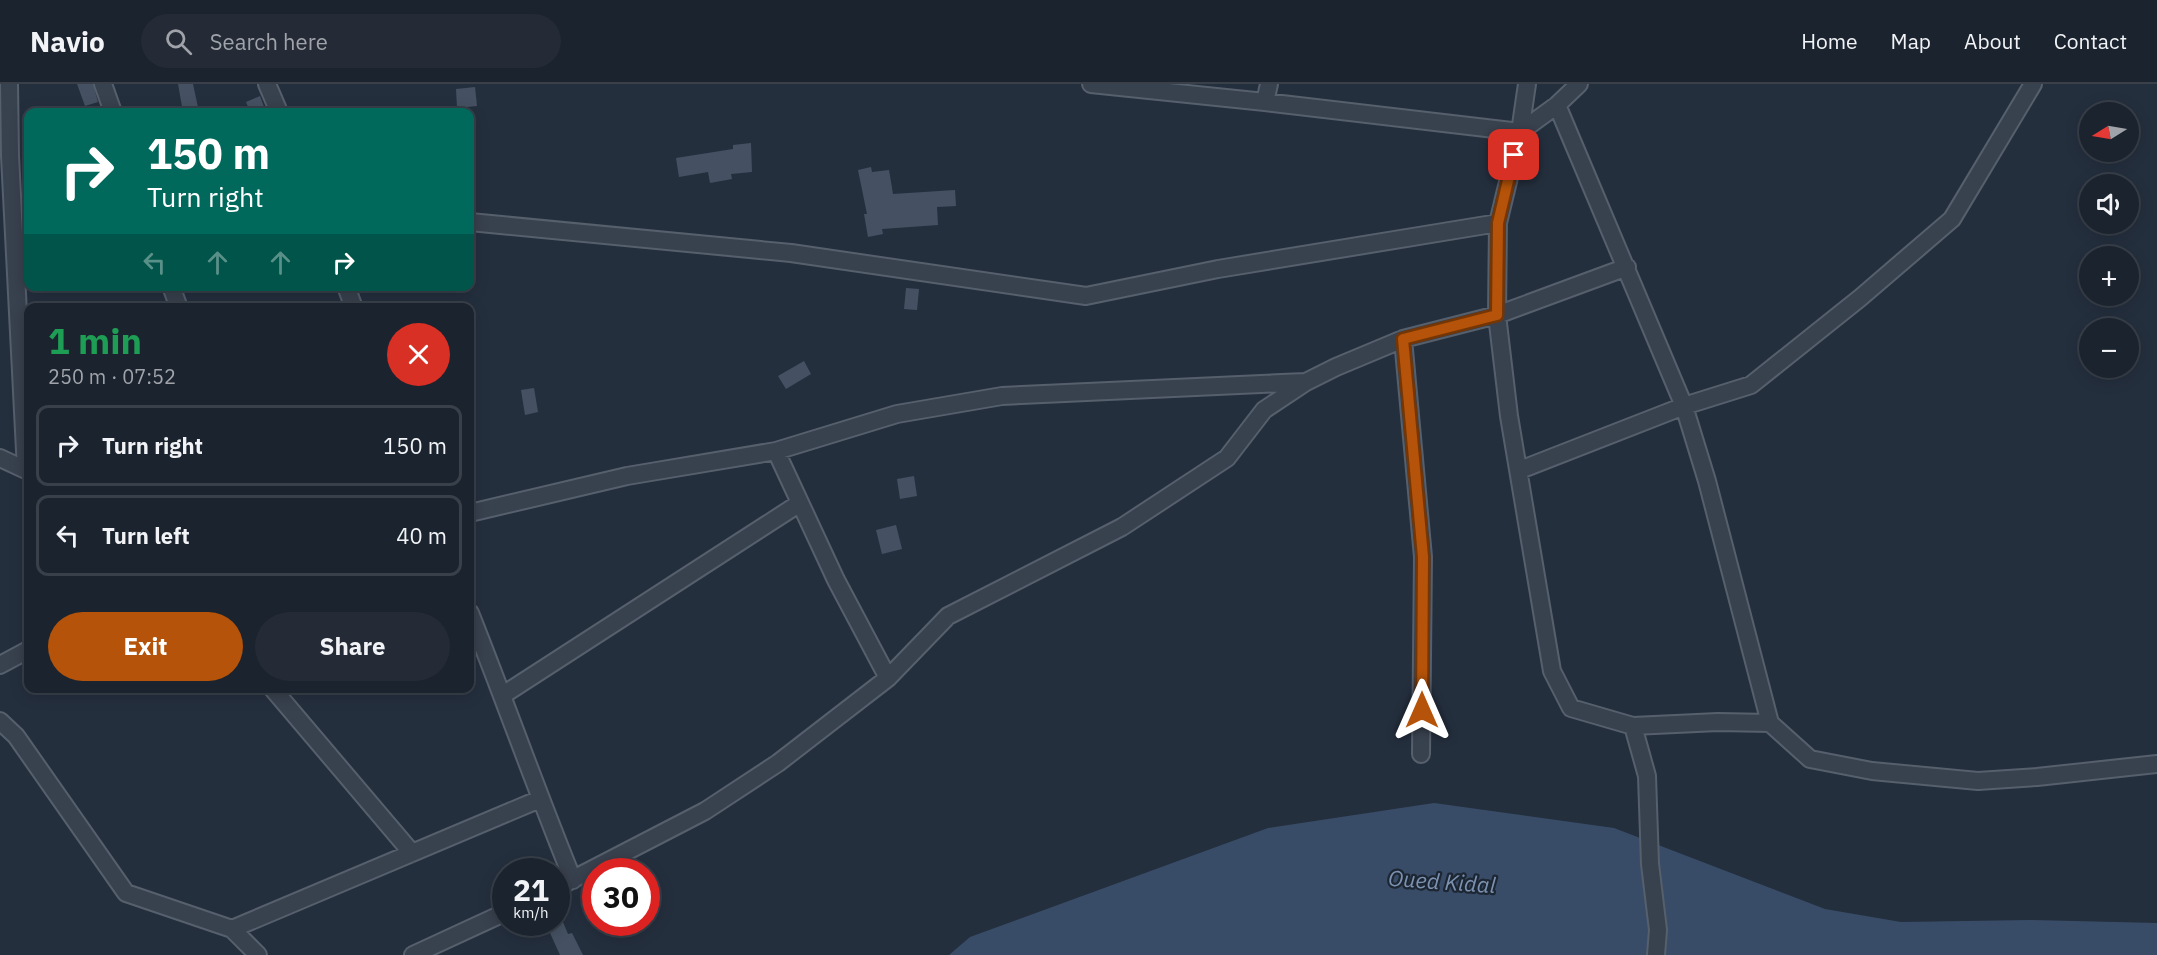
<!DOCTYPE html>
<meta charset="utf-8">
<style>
:root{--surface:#1b232e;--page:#242b36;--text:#f1f3f6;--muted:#a0a4aa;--line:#39404a;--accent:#b45309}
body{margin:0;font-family:"IBM Plex Sans",sans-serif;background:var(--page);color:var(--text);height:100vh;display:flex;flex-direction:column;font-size:22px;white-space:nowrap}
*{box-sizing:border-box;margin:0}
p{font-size:20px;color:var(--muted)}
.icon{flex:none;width:33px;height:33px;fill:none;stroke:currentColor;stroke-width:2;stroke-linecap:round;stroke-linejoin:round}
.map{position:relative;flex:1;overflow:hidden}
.side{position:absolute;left:24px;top:219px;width:450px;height:390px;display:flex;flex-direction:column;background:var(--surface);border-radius:12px;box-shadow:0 3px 15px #0003,0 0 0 2px var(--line)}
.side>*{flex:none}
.top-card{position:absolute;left:24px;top:24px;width:450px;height:183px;border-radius:12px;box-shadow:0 3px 15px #0003,0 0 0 2px var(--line);background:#00695c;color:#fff;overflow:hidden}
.needle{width:39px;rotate:259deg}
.buttons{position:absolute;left:2079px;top:18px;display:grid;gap:12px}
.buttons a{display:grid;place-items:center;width:60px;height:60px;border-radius:50%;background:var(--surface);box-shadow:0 3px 15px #0003,0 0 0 2px var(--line);font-size:30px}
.speed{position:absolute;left:492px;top:774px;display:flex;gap:12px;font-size:30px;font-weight:700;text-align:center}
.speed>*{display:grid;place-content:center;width:78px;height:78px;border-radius:50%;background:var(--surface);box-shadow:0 3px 15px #0003,0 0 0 2px var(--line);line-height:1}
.speed small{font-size:15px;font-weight:400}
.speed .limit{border:9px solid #d22;background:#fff;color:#111}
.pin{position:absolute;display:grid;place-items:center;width:51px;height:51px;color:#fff;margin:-26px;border-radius:12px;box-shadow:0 3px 9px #0006}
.me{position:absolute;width:66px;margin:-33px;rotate:0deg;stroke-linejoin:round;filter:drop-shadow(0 0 4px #0008)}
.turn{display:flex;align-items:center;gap:21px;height:126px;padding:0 24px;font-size:27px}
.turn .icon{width:78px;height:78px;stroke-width:2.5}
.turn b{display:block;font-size:42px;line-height:51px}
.lanes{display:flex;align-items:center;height:57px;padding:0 24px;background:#0003;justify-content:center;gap:30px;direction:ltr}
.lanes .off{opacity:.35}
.round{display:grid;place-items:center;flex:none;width:63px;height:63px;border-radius:32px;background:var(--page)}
.overview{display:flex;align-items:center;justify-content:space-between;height:102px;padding:0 24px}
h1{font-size:36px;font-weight:800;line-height:45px;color:#1e9e55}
.button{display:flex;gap:12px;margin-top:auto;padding:12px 24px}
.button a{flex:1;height:69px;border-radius:36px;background:var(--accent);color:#fff;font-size:24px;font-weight:800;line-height:69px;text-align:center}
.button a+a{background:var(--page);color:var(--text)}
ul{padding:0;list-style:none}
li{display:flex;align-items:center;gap:18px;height:81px;margin:0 12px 9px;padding:0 12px;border:3px solid var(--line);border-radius:12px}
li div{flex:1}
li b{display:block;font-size:22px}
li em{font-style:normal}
header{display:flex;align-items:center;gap:36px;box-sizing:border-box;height:84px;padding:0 30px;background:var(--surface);border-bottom:2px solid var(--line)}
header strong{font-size:28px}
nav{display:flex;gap:33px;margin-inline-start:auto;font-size:21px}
.search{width:420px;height:54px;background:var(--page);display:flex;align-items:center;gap:15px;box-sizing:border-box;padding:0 21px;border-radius:33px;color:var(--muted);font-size:22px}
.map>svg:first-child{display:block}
</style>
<header>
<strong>Navio</strong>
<div class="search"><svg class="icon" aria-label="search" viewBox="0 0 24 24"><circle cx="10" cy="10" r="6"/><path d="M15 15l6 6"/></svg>Search here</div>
<nav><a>Home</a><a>Map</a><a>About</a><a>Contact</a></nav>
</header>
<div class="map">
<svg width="2157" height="871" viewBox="0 0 2157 871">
<rect width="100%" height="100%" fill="#242f3e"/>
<path fill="#394c67" d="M1434,719l180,25 211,81 76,13 130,-2 126,3v32h-1208l21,-18 298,-109z"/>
<path fill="#455162" d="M77,0h16l5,18 -13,4z
M178,0h15l6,28h-16z
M475,3l2,19 -20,2 -1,-19z
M260,12l6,16h-16l-4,-10z
M751,59l1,29 -21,2 1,5 -22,4 -2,-11 -29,5 -3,-19 57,-9v-4z
M871,83l1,5 17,-2 4,24 62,-4 1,16 -19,1 1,18 -56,4 1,5 -15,3 -4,-23h3l-9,-44z
M906,204l13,1 -2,21 -13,-1z
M804,277l7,13 -25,15 -8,-13z
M534,304l4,24 -13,3 -4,-25z
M914,392l3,20 -17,3 -3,-20z
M896,441l6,24 -20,5 -6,-24z
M545,838h18l5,12 4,-1 11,22h-23z"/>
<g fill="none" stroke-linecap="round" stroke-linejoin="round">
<defs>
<path id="minor" d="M9,0l1,72 16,314
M103,0l10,28
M267,0l12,28
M1091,0l174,18 255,30 7,-48
M1579,0l-22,21 -37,27 -22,91 -1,92 12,101 43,255 19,37 62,18 85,-4 52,1
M1265,18l4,-18
M1557,21l127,301 23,75 63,242 40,36 62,12 106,10 59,-4 120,-13
M470,138l321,31 295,43 132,-27 280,-46
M171,202l8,22
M346,202l8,22
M1403,255l20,218 -2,197
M776,367l60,129 52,98
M0,374l28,13
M1520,386l164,-64 67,-21 109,-87 92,-79 81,-135
M470,429l157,-37 149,-25 121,-37 105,-18 303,-14
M470,529c35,88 67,179 103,267
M0,581l28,-15
M272,604l140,165
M503,611l297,-192
M0,637l16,15 110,157 106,36 26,26
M1633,642l14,50 3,88 8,66 -2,25
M556,804l149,-77 73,-48 110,-85 60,-62 174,-89 105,-69 37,-48 42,-28 30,-15 67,-28 94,-24 130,-48
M232,845l308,-130
M413,871l93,-43"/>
</defs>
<use href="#minor" stroke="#565f6c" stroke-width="20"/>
<use href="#minor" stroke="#38414e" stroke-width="16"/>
</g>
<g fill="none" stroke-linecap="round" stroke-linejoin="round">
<defs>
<path id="route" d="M1422,626l1,-153 -20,-218 94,-24 1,-92 16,-68"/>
</defs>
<use href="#route" stroke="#753606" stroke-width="15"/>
<use href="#route" stroke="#b45309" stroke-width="10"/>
</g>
<g text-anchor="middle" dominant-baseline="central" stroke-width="4.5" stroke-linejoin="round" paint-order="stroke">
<g font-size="22" font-style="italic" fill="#7c92b1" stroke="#1d2633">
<text transform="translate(1442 797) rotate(4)">Oued Kidal</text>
</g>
</g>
</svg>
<div class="buttons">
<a><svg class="needle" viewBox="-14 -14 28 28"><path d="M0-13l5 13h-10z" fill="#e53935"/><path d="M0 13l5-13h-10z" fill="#a0a4aa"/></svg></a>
<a><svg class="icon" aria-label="sound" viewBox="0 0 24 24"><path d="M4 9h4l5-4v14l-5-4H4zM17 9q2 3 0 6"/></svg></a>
<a>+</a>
<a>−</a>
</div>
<div class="speed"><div>21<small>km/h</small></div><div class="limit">30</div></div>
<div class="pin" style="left:1514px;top:71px;background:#d93025"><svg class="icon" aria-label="arrive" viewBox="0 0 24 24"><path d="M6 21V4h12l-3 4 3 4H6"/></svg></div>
<svg class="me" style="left:1422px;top:626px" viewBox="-20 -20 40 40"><path d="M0-17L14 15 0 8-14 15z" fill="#b45309" stroke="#fff" stroke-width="4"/></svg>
<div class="top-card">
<div class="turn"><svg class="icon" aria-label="right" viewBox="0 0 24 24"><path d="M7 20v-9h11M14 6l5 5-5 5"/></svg><div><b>150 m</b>Turn right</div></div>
<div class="lanes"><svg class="icon off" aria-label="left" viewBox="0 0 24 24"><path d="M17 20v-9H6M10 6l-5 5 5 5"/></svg><svg class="icon off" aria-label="ahead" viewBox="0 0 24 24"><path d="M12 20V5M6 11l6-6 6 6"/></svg><svg class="icon off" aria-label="ahead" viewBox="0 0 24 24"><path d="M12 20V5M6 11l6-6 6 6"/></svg><svg class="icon" aria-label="right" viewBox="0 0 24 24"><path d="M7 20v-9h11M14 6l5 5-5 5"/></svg></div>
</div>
<section class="side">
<div class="overview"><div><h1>1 min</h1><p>250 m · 07:52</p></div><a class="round" style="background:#d93025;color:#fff"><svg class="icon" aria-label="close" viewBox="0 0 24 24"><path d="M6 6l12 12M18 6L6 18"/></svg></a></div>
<ul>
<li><svg class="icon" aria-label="right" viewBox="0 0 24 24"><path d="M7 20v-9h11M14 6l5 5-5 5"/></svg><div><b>Turn right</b></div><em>150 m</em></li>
<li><svg class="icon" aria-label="left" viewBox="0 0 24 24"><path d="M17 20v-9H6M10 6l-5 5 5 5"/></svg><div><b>Turn left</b></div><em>40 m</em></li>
</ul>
<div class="button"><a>Exit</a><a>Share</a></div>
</section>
</div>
